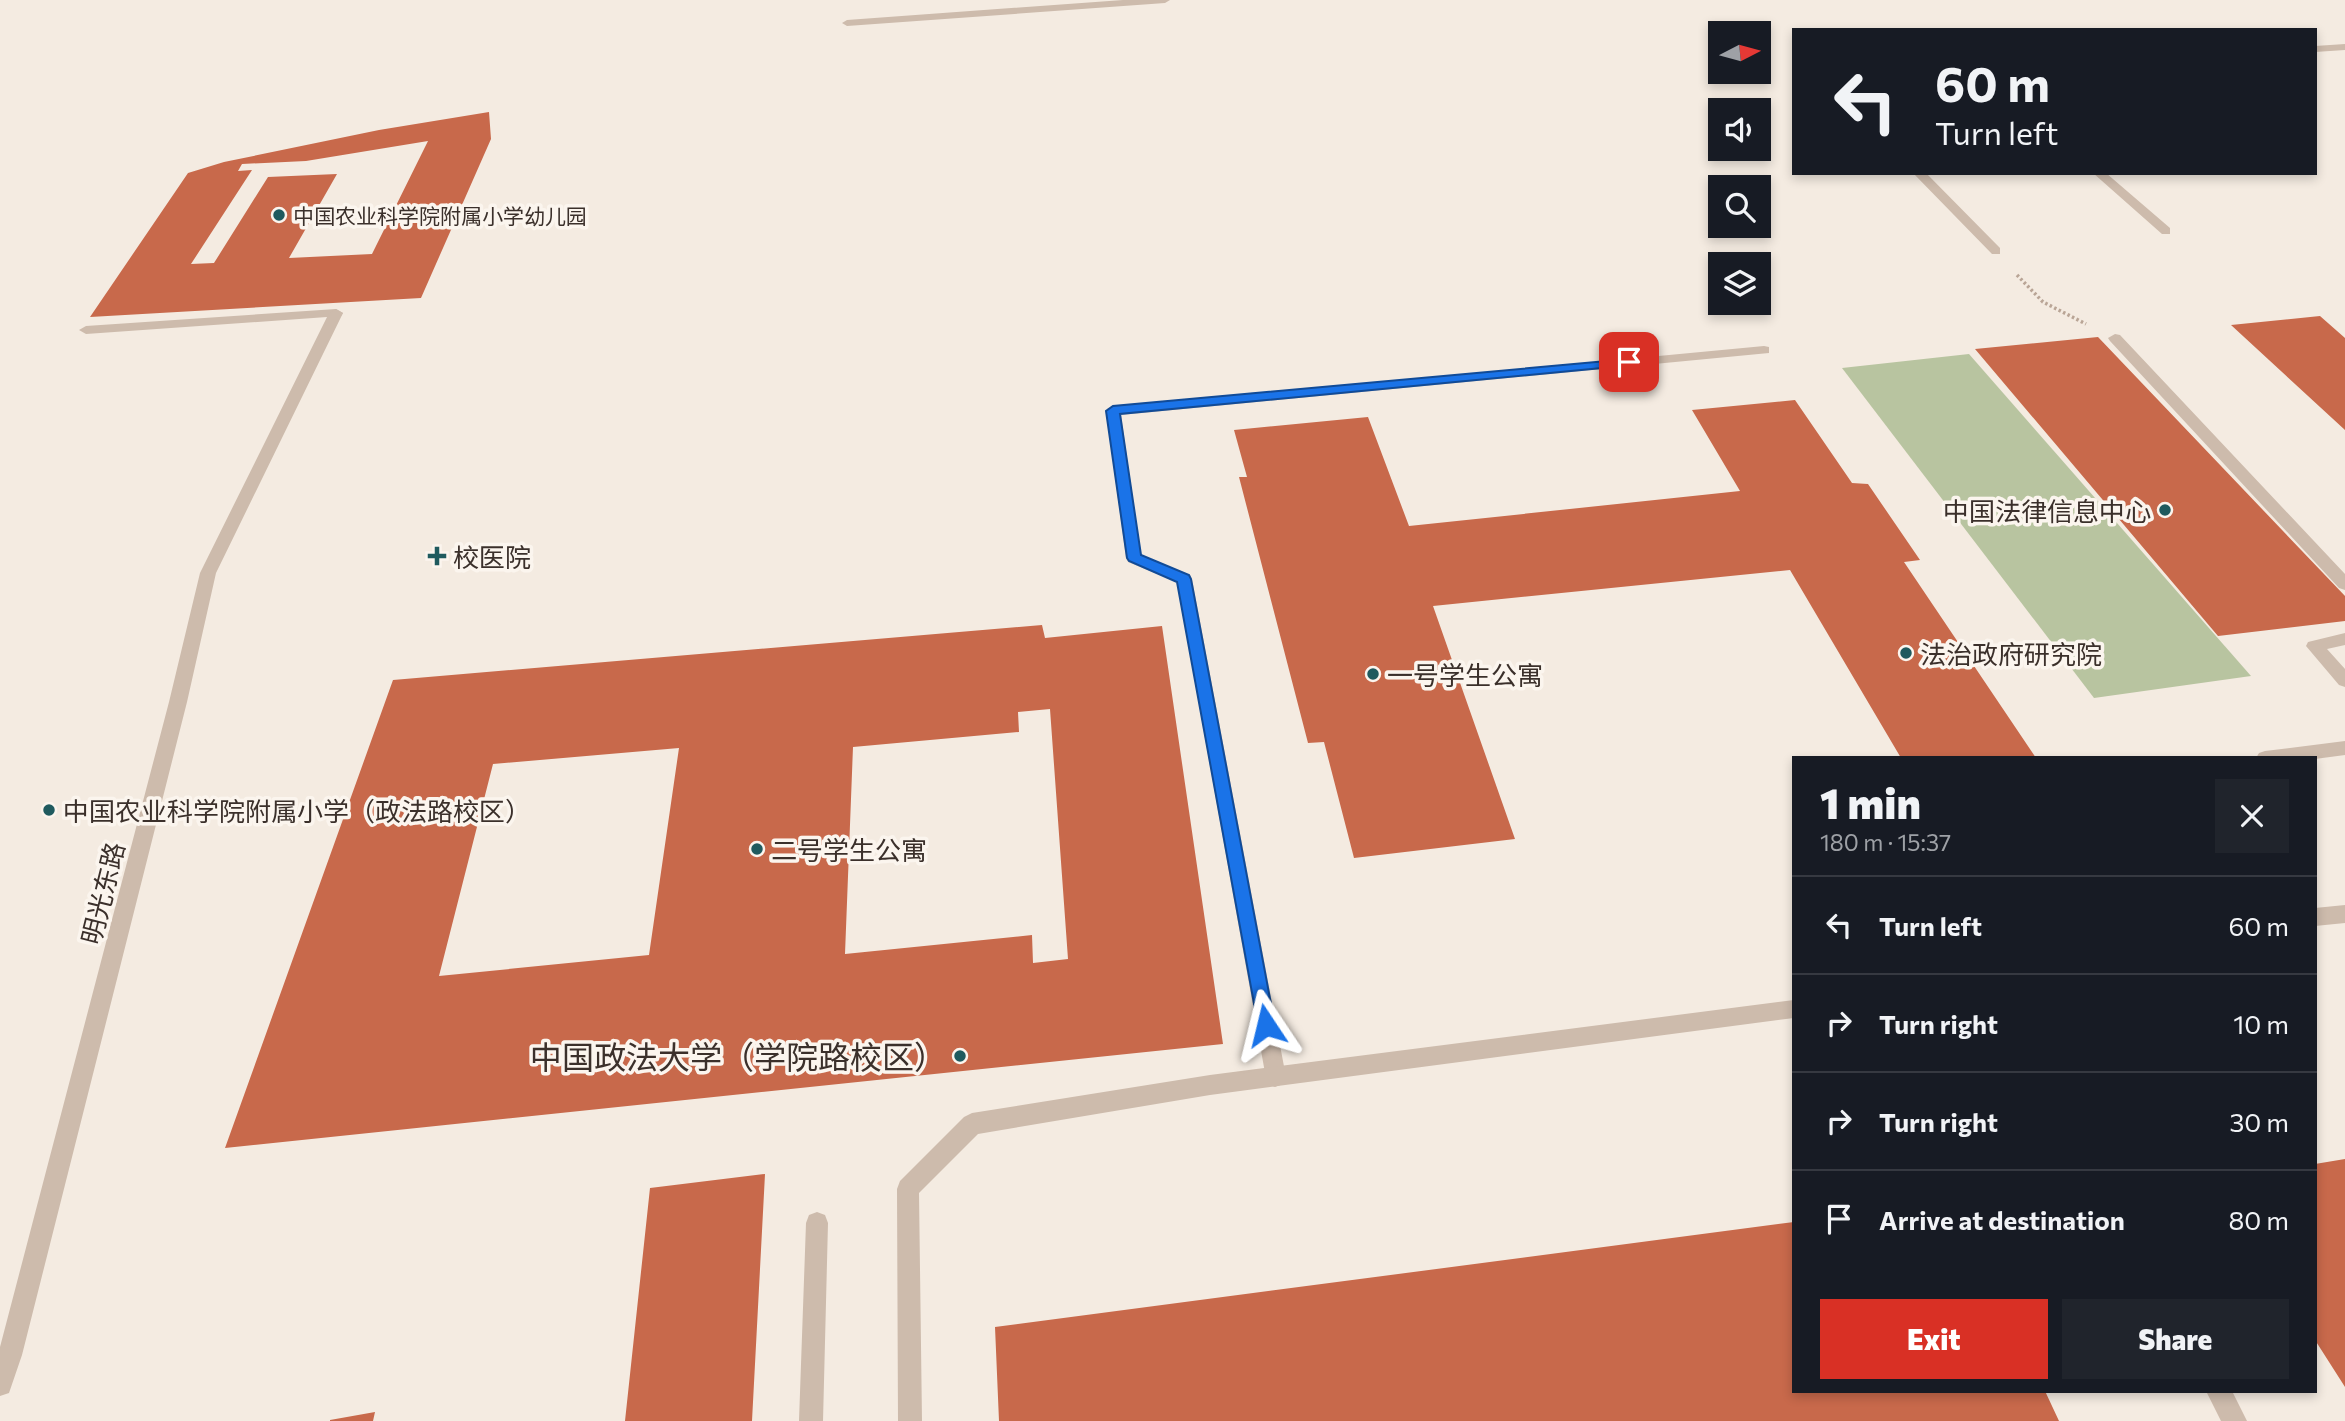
<!DOCTYPE html>
<meta charset="utf-8">
<style>
:root{--surface:#171b24;--page:#20242c;--text:#f1f3f6;--muted:#9ea1a6;--line:#363941;--accent:#d93025}
body{margin:0;font-family:Commissioner,"Noto Sans SC",sans-serif;background:var(--page);color:var(--text);height:100vh;display:flex;flex-direction:column;font-size:26px;white-space:nowrap}
*{box-sizing:border-box;margin:0}
p{font-size:23px;color:var(--muted)}
.icon{flex:none;width:38px;height:38px;fill:none;stroke:currentColor;stroke-width:2;stroke-linecap:round;stroke-linejoin:round}
.map{position:relative;flex:1;overflow:hidden}
.panel{position:absolute;left:1792px;top:756px;width:525px;height:637px;display:flex;flex-direction:column;background:var(--surface);border-radius:0px;box-shadow:0 4px 10px #0003}
.panel>*{flex:none}
.guide{position:absolute;left:1792px;top:28px;width:525px;height:147px;border-radius:0px;box-shadow:0 4px 10px #0003;background:#171b24;color:var(--text);overflow:hidden}
.needle{width:46px;rotate:84deg}
.fabs{position:absolute;left:1708px;top:21px;display:grid;gap:14px}
.fabs a{display:grid;place-items:center;width:63px;height:63px;border-radius:0px;background:var(--surface);box-shadow:0 4px 10px #0003;font-size:35px}
.pin{position:absolute;display:grid;place-items:center;width:60px;height:60px;color:#fff;margin:-30px;border-radius:14px;box-shadow:0 4px 10px #0006}
.me{position:absolute;width:77px;margin:-38px;rotate:350deg;stroke-linejoin:round;filter:drop-shadow(0 0 5px #0008)}
.turn{display:flex;align-items:center;gap:24px;height:147px;padding:0 28px;font-size:32px}
.turn .icon{width:91px;height:91px;stroke-width:2.5}
.turn b{display:block;font-size:49px;line-height:60px}
.round{display:grid;place-items:center;flex:none;width:74px;height:74px;border-radius:0px;background:var(--page)}
.overview{display:flex;align-items:center;justify-content:space-between;height:119px;padding:0 28px}
h1{font-size:42px;font-weight:800;line-height:52px}
.primary-button{display:flex;gap:14px;margin-top:auto;padding:14px 28px}
.primary-button a{flex:1;height:80px;border-radius:0px;background:var(--accent);color:#fff;font-size:28px;font-weight:800;line-height:80px;text-align:center}
.primary-button a+a{background:var(--page);color:var(--text)}
ul{padding:0;list-style:none}
li{display:flex;align-items:center;gap:21px;height:98px;padding:0 28px;border-top:2px solid var(--line)}
li div{flex:1}
li b{display:block;font-size:26px}
li em{font-style:normal}
.map>svg:first-child{display:block}
</style>
<div class="map">
<svg width="2345" height="1421" viewBox="0 0 2345 1421">
<rect width="100%" height="100%" fill="#f4ebe1"/>
<path fill="#b8c4a0" d="M1969,354l282,322 -157,22 -252,-330z"/>
<path fill="#c8694b" fill-rule="evenodd" d="M489,112l2,27 -70,159 -331,19 98,-144 36,-11 155,-32zM428,141l-56,113 -83,4 48,-84 -69,3 -54,86 -23,1 61,-94 -14,1 4,-7 64,-3z
M2320,316l25,22v92l-114,-105z
M2098,337l247,259v25l-127,15 -243,-287z
M1795,400l57,83 16,1 52,76 -16,2 132,196h-135l-111,-188 -357,36 82,233 -161,19 -30,-116 -16,1 -69,-266h8l-13,-47 134,-13 41,109 331,-35 -48,-81z
M1042,625l3,13 117,-12 61,418 -998,104 168,-468zM1050,709l18,250 -35,4 -1,-28 -187,19 8,-207 166,-15 -1,-20zM679,748l-30,207 -210,21 54,-212z
M2345,1159v228l-30,-47v-176z
M765,1174l-13,247h-127l25,-233z
M1794,1222v169h251l14,30h-1060l-4,-94z
M375,1412l-2,9h-43v-1z"/>
<g fill="none" stroke-linecap="round" stroke-linejoin="round">
<path stroke="#b9a596" stroke-width="3.5" stroke-dasharray="2.5 2.5" stroke-linecap="butt" d="M2017,275l26,27 43,22"/>
<path fill="#cdbbac" fill-rule="evenodd" d="M1913,173h13l74,75v6h-8z
M2093,173h13l64,55v6h-8z
M336,309l7,4 -2,3 -255,18 -7,-4 7,-4z
M2115,334l5,1 225,239v16l-6,-2 -229,-247 -2,-3z
M1764,346l5,1v6l-648,62 20,140 49,20 2,4 94,498 -3,7 -8,3 -8,-3 -90,-502 -49,-20 -2,-4 -20,-147 2,-3z
M2345,633v12l-18,4 18,20v18l-6,-2 -33,-39 2,-4z
M2345,741v14l-30,4 -59,-1 3,-5 6,-2z
M817,1212l8,3 3,8 -5,198h-24l7,-198 3,-8z"/>
<path fill="#cdbbac" fill-rule="evenodd" d="M1123,0h47l-5,3 -318,23 -5,-3 5,-3z
M336,309l7,4 -127,260 -29,129 -165,653 -13,38 -9,3v-49l169,-645 31,-129 129,-260z
M2345,905v18l-30,3v-18z
M1794,1000v18l-584,77 -232,39 -59,59 3,228h-24l-1,-232 3,-8 64,-64 8,-4 238,-38z
M2206,1391h26l15,30h-26z"/>
<path fill="#cdbbac" fill-rule="evenodd" d="M2345,44v6l-30,2v-6z"/>
</g>
<path fill="#1a73e8" stroke="#114b97" stroke-width="2" d="M1629,359l4,1v5l-513,49 21,141 48,20 2,4 84,446 -3,6 -6,2 -7,-2 -82,-449 -48,-21 -2,-3 -21,-147 7,-5z"/>
<g fill="#1f5a5e" stroke="#fbf5ee" stroke-width="2.5">
<circle cx="279" cy="215" r="7"/>
<circle cx="2165" cy="510" r="7"/>
<path d="M433.5 545.5h7v7h7v7h-7v7h-7v-7h-7v-7h7z"/>
<circle cx="1906" cy="653" r="7"/>
<circle cx="1373" cy="674" r="7"/>
<circle cx="49" cy="810" r="7"/>
<circle cx="757" cy="849" r="7"/>
<circle cx="960" cy="1056" r="7"/>
</g>
<g text-anchor="middle" dominant-baseline="central" stroke-width="7" stroke-linejoin="round" paint-order="stroke">
<g font-size="21" fill="#3b302b" stroke="#fbf5ee" text-anchor="start">
<text x="293" y="215">中国农业科学院附属小学幼儿园</text>
</g>
<g font-size="26" fill="#3b302b" stroke="#fbf5ee" text-anchor="start">
<text x="2151" y="510" text-anchor="end">中国法律信息中心</text>
<text x="453" y="556">校医院</text>
<text x="1920" y="653">法治政府研究院</text>
<text x="1387" y="674">一号学生公寓</text>
<text x="63" y="810">中国农业科学院附属小学（政法路校区）</text>
<text x="771" y="849">二号学生公寓</text>
</g>
<g font-size="26" fill="#3b302b" stroke="#fbf5ee">
<text transform="translate(102 893) rotate(-76)">明光东路</text>
</g>
<g font-size="32" fill="#3b302b" stroke="#fbf5ee" text-anchor="end">
<text x="946" y="1056">中国政法大学（学院路校区）</text>
</g>
</g>
</svg>
<div class="fabs">
<a><svg class="needle" viewBox="-14 -14 28 28"><path d="M0-13l5 13h-10z" fill="#e53935"/><path d="M0 13l5-13h-10z" fill="#9ea1a6"/></svg></a>
<a><svg class="icon" aria-label="sound" viewBox="0 0 24 24"><path d="M4 9h4l5-4v14l-5-4H4zM17 9q2 3 0 6"/></svg></a>
<a><svg class="icon" aria-label="search" viewBox="0 0 24 24"><circle cx="10" cy="10" r="6"/><path d="M15 15l6 6"/></svg></a>
<a><svg class="icon" aria-label="layers" viewBox="0 0 24 24"><path d="M12 4l9 5-9 5-9-5zM3 14l9 5 9-5"/></svg></a>
</div>
<div class="pin" style="left:1629px;top:362px;background:#d93025"><svg class="icon" aria-label="arrive" viewBox="0 0 24 24"><path d="M6 21V4h12l-3 4 3 4H6"/></svg></div>
<svg class="me" style="left:1266px;top:1025px" viewBox="-20 -20 40 40"><path d="M0-17L14 15 0 8-14 15z" fill="#1a73e8" stroke="#fff" stroke-width="4"/></svg>
<div class="guide">
<div class="turn"><svg class="icon" aria-label="left" viewBox="0 0 24 24"><path d="M17 20v-9H6M10 6l-5 5 5 5"/></svg><div><b>60 m</b>Turn left</div></div>
</div>
<section class="panel">
<div class="overview"><div><h1>1 min</h1><p>180 m · 15:37</p></div><a class="round"><svg class="icon" aria-label="close" viewBox="0 0 24 24"><path d="M6 6l12 12M18 6L6 18"/></svg></a></div>
<ul>
<li><svg class="icon" aria-label="left" viewBox="0 0 24 24"><path d="M17 20v-9H6M10 6l-5 5 5 5"/></svg><div><b>Turn left</b></div><em>60 m</em></li>
<li><svg class="icon" aria-label="right" viewBox="0 0 24 24"><path d="M7 20v-9h11M14 6l5 5-5 5"/></svg><div><b>Turn right</b></div><em>10 m</em></li>
<li><svg class="icon" aria-label="right" viewBox="0 0 24 24"><path d="M7 20v-9h11M14 6l5 5-5 5"/></svg><div><b>Turn right</b></div><em>30 m</em></li>
<li><svg class="icon" aria-label="arrive" viewBox="0 0 24 24"><path d="M6 21V4h12l-3 4 3 4H6"/></svg><div><b>Arrive at destination</b></div><em>80 m</em></li>
</ul>
<div class="primary-button"><a>Exit</a><a>Share</a></div>
</section>
</div>
